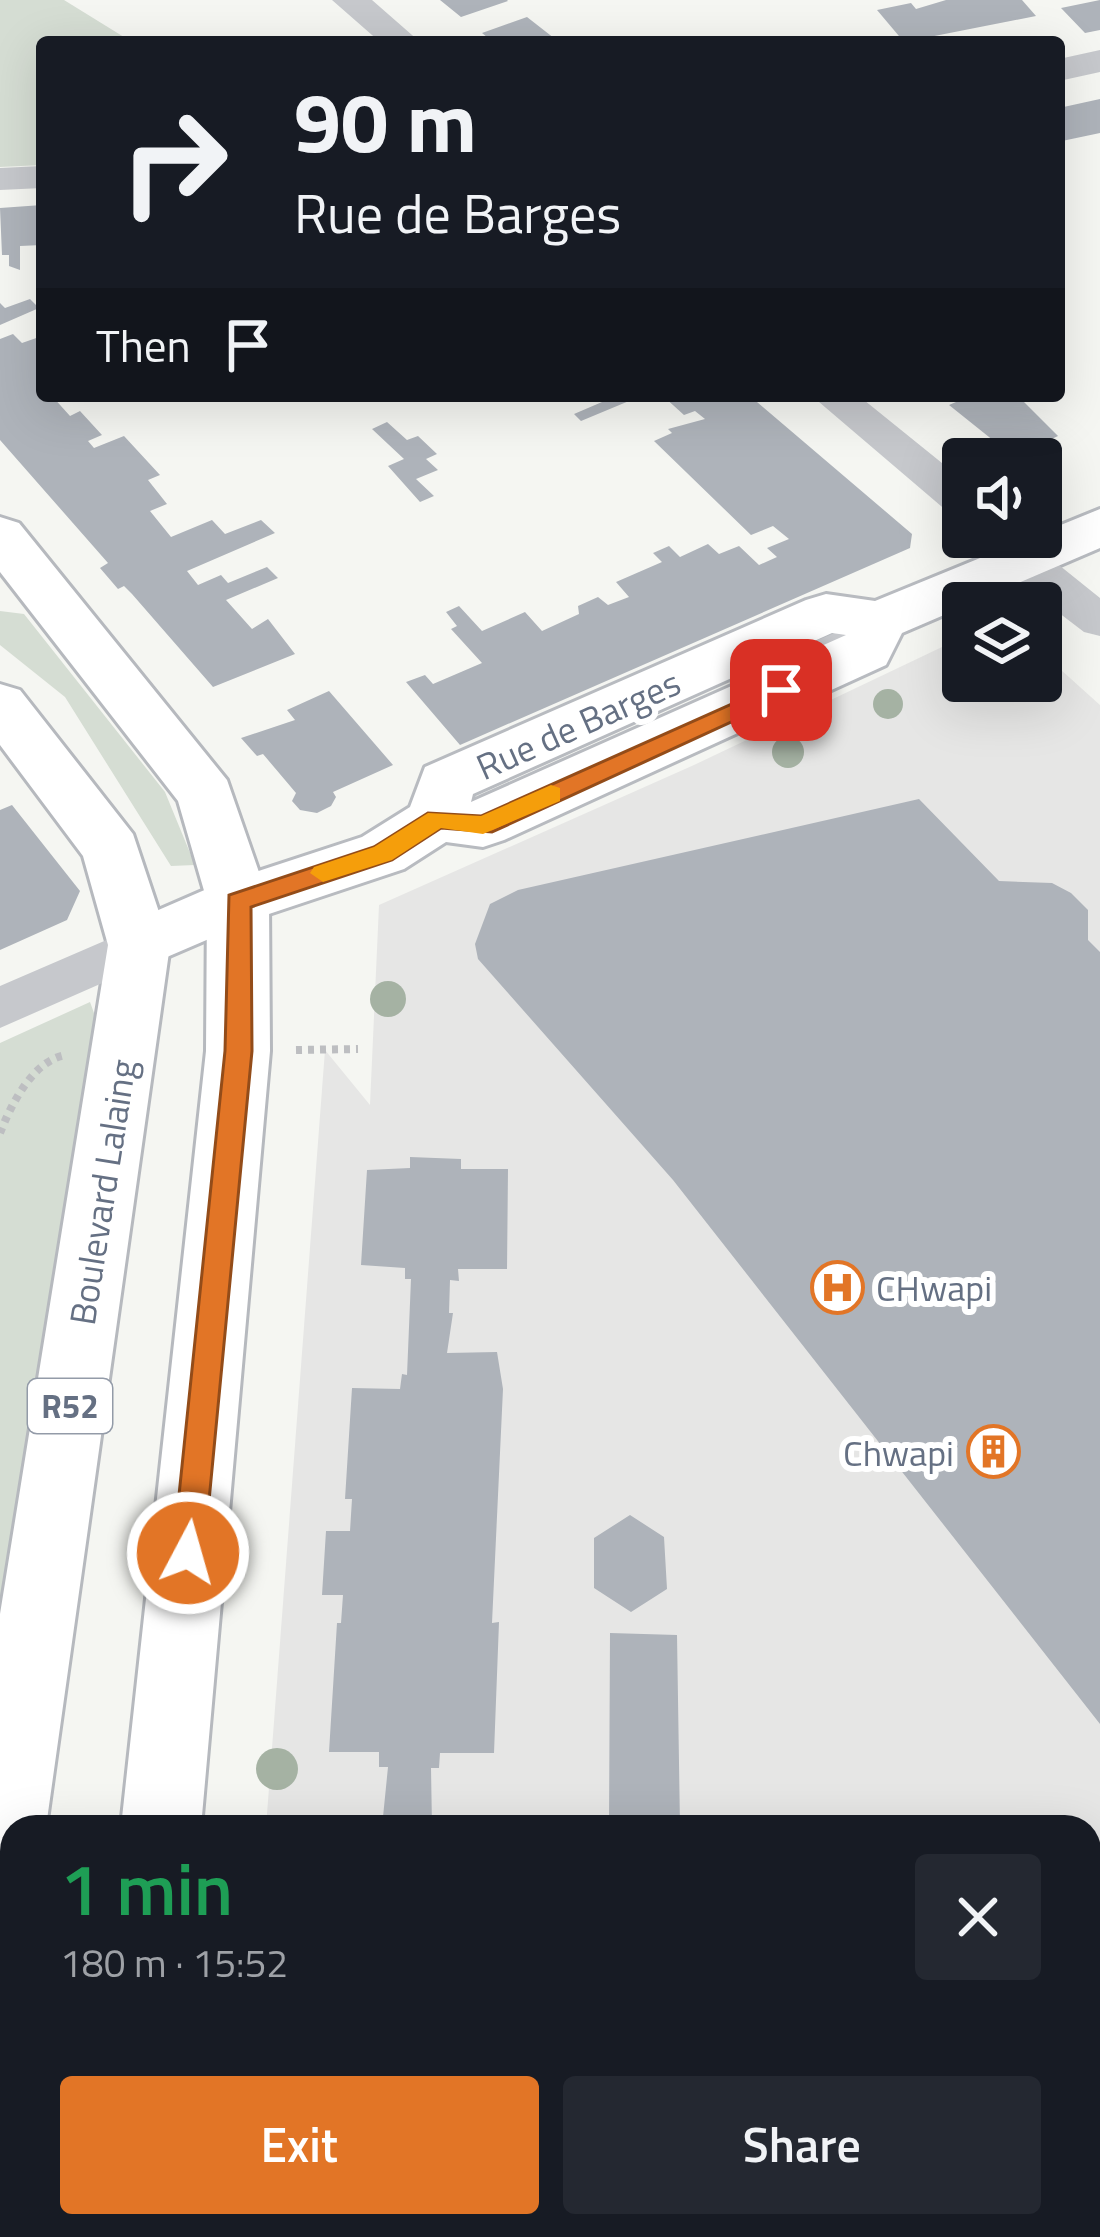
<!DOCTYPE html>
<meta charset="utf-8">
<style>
:root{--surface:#171b24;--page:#242831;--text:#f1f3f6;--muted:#9ea1a6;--accent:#e27526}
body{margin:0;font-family:"Titillium Web",sans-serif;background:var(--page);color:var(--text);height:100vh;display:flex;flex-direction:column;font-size:45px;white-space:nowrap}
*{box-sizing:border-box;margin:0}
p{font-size:39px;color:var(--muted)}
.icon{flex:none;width:66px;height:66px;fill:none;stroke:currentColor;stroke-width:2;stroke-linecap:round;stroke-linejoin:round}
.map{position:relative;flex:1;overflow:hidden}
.sheet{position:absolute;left:0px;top:1815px;width:1101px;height:423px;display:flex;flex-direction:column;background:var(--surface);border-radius:36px 36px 0 0;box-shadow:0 12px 48px #0002}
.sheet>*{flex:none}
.hud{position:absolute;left:36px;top:36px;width:1029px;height:366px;border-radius:12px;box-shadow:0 12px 48px #0002;background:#171b24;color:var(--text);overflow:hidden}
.tools{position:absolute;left:942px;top:438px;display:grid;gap:24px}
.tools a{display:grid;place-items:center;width:120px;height:120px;border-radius:12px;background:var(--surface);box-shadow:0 12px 48px #0002;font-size:60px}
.pin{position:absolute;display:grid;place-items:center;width:102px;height:102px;color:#fff;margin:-51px;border-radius:24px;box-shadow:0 6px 18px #0006}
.me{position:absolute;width:132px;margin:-66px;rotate:6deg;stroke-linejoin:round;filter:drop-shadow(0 0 9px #0008)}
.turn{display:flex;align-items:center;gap:42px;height:252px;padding:0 60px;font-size:54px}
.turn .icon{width:156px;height:156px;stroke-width:2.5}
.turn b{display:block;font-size:84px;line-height:102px}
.then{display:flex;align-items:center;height:114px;padding:0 60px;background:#0003;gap:24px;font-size:45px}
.round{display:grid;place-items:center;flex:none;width:126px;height:126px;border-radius:12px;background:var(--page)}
.overview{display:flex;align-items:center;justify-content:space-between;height:204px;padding:0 60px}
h1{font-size:72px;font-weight:600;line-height:90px;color:#1e9e55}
.cta{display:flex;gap:24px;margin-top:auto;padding:24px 60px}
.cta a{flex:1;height:138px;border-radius:12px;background:var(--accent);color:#fff;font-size:48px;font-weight:600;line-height:138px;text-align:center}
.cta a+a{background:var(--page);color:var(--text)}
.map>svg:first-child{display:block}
</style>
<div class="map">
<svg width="1100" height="2237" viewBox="0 0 1100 2237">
<rect width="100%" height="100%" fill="#f5f6f2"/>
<path fill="#e6e6e5" d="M963,637v44h78v-29l59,53v1532h-799l2,-11h786v-399h-823l59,-777 45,55 9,-200 315,-140z"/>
<path fill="#d5ddd3" d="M0,0h64l68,42h-90v123l-42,2z
M0,611l24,3 141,178 30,73 -24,1 -106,-169 -65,-52z
M90,1002l12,33 -102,662v-654z"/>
<path fill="#aeb3ba" d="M440,0h67l1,1 -47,16z
M946,0h76l14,16 -132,26 -27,-32 34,-7 5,6z
M1100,0v30l-15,3 -24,-25z
M527,17l32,25h-66l-11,-9z
M1100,99v34l-38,8 -3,-33z
M42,205v40l-22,1v24l-11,-4v-11h-7l-2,-47z
M30,299l9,9 -39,17v-22l5,5z
M13,334l9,9 20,-7v60h10l18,20 10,-5 22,24 -14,6 6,7 30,-12 36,39 -12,5 19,24 -17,7 21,26 41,-17 13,14 36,-14 14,13 -88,38 11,14 23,-10 7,8 39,-16 11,11 -52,22 26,29 16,-10 27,35 -82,33 -81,-93 -8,-8 -6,3 -18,-21 8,-5 -108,-123v-101z
M606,396h35l-60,25 -7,-7 35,-15z
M663,396h87l162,138 -2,14 -450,197 -54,-63 19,-7 8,9 49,-21 -31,-34 6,-3 -11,-14 13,-6 23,25 43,-19 17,19 37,-17 -1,-8 20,-9 10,8 21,-8 -13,-15 46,-20 -9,-9 16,-7 11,11 28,-13 11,10 20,-8 20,19 18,-8 -10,-9 22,-9 -16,-13 -22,9 -97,-94 18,-8 -4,-4 37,-10 -10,-8 -11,4z
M970,396l52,4 36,36 -44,21 -65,-52z
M387,422l20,18 11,-4 19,18 -11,5 12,11 -22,9 18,17 -14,6 -32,-36 16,-7 -32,-30z
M329,691l64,74 -60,27 3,5 -5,9 -14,7 -17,-3 -8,-9 4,-8 -33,-39 -6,2 -16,-18 54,-18 -8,-10z
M919,799l80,82 53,2 19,10 17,17v30l12,12v772l-427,-544 -195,-221 -3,-15 15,-40 28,-14z
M12,805l68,86 -13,29 -67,30v-140z
M410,1157l51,2v10h47l-1,100h-49l1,12 -9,-1 -1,33h4l-6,40 50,-1 6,37 -11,234 7,-1 -5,131h-54l-1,15h-8l1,59h-50l6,-60h-9v-15h-50l8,-129h4l2,-28h-21l4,-64h24l2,-32h-7l7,-111 48,1 2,-15 5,1 4,-96h-6v-11l-44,-3 6,-95 43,-2z
M630,1515l34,22 3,52 -36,23 -37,-24v-50z
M610,1633l67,2 3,192h-71z
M510,2226h215l1,11h-217z"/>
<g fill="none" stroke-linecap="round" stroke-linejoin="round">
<defs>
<path id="secondary" d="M1100,509v39l-198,85 -16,32 -382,175 -21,7 -37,-5 -42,27 -144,48 -121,52 -22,-7 -9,-17 9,-17 99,-43 146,-48 48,-30 15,-40 381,-167 20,-6 49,7zM832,633l14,2 -375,167 2,-8z"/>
<path id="primary" d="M0,517l19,6 208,257 42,121 1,150 -69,776h-80l85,-776 1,-150 -29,-100 -178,-229z
M0,684l20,6 113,144 37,111 -124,882h-34v75l-12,5v-293l108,-669 -25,-89 -83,-111z
M60,2226h88l-2,11h-90z"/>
</defs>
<use href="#secondary" stroke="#b8bbc0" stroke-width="6"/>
<use href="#primary" stroke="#b6b9be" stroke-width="6"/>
<path stroke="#bdbec1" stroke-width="8" stroke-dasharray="6 6" stroke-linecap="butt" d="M296,1050l62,-1
M0,1133c11,-28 33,-73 66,-78"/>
<path fill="#c6c8cc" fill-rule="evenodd" d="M877,615l8,3v10l-136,60 -8,2 -12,-8 4,-6z"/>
<path fill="#c6c8cc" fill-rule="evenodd" d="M332,0h40l48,42h-40z
M1100,50v22l-41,9v-22z
M42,166v22l-42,2v-22z
M812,396h47l104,84v36l-15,-4z
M978,537h46l76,61v38l-16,-4 -81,-62z
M139,926l18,5 8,14 -8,14 -157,69v-42z
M0,1999l12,5v78l-12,-5z
M157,2226h72l4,11h-72z"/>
<use href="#secondary" fill="#fff" fill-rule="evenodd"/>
<use href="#primary" fill="#fff" fill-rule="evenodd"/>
</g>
<g fill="#a5b2a3">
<circle cx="888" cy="704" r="15"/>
<circle cx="788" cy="752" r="16"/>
<circle cx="388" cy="999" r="18"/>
<circle cx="277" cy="1769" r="21"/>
</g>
<path fill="#e27526" stroke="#934c19" stroke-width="3" d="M781,682l12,8 -3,5 -298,137 -51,-4 -49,32 -141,47 1,144 -48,502 -5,10 -11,4 -11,-4 -4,-10 52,-502 4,-156 145,-48 54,-34 53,3z"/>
<path fill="#f59e0b" d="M551,785l9,3v13l-77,33 -42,-6 -49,32 -69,22 -13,-9 4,-6 60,-20 54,-34 53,3z"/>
<defs>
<symbol id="hospital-ring" viewBox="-11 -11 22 22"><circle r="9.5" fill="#fff" stroke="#e27526" stroke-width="1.5"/><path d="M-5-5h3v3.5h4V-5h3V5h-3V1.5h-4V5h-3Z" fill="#e27526"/></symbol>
<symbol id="building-ring" viewBox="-11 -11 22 22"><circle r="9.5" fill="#fff" stroke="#e27526" stroke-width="1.5"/><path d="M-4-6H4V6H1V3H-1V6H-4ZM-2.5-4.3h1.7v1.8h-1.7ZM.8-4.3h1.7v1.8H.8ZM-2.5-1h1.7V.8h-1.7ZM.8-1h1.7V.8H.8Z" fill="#e27526"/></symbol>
</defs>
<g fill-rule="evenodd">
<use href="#hospital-ring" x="808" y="1258" width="59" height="59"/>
<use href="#building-ring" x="964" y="1422" width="59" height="59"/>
</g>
<g text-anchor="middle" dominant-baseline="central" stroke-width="12" stroke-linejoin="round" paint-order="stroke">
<rect fill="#fff" stroke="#939ba8" stroke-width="3" x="28" y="1379" width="84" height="54" rx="9"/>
<g font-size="33" font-weight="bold" fill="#657083">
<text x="70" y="1406">R52</text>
</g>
<g font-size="36" fill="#657083" stroke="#fff">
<text transform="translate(578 724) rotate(-24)">Rue de Barges</text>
<text transform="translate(102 1192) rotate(-81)">Boulevard Lalaing</text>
</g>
<g font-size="36" fill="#657083" stroke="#fff" text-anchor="start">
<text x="876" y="1287">CHwapi</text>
<text x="954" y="1452" text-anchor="end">Chwapi</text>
</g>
</g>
</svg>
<div class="tools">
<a><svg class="icon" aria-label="sound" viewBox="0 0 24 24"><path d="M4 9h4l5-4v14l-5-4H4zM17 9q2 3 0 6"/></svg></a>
<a><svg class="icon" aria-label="layers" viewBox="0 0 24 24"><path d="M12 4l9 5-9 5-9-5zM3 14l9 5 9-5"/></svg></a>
</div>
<div class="pin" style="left:781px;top:690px;background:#d93025"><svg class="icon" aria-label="arrive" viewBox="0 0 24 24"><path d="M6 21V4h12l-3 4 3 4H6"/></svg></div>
<svg class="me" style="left:188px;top:1553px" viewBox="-20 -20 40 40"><circle r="17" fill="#e27526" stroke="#fff" stroke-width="3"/><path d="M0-11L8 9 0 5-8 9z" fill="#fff"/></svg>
<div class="hud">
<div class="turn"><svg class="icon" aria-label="right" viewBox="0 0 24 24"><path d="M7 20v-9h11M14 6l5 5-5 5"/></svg><div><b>90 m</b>Rue de Barges</div></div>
<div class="then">Then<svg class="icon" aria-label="arrive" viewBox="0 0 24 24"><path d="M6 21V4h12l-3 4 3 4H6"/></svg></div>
</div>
<section class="sheet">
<div class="overview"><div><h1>1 min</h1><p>180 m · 15:52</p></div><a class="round"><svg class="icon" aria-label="close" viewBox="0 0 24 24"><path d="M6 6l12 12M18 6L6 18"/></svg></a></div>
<div class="cta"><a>Exit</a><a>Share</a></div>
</section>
</div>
